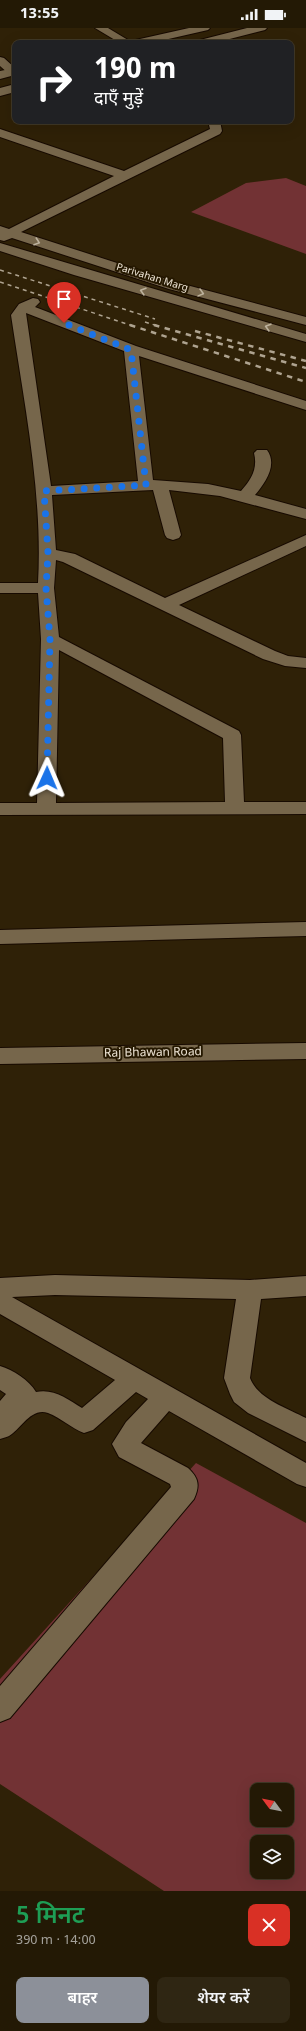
<!DOCTYPE html>
<html lang="hi">
<meta charset="utf-8">
<style>
:root{--surface:#231905;--page:#2f2613;--text:#f1f3f6;--muted:#a3a09a;--line:#403827;--accent:#8c9099}
body{margin:0;font-family:Georgia,"Noto Sans Devanagari",serif;background:var(--page);color:var(--text);height:100vh;display:flex;flex-direction:column;font-size:15px;white-space:nowrap}
*{box-sizing:border-box;margin:0}
p{font-size:13px;color:var(--muted)}
.icon{flex:none;width:22px;height:22px;fill:none;stroke:currentColor;stroke-width:2;stroke-linecap:round;stroke-linejoin:round}
.map{position:relative;height:1863px;overflow:hidden}
.drawer{display:flex;flex-direction:column;background:var(--surface);flex:1}
.drawer>*{flex:none}
.banner{position:absolute;left:12px;top:12px;width:282px;height:84px;border-radius:8px;box-shadow:0 4px 16px #0002,0 0 0 1px var(--line);background:#202124;color:#fff;overflow:hidden}
.needle{width:26px;rotate:302deg}
.fabs{position:absolute;left:250px;top:1755px;display:grid;gap:8px}
.fabs a{display:grid;place-items:center;width:44px;height:44px;border-radius:8px;background:var(--surface);box-shadow:0 4px 16px #0002,0 0 0 1px var(--line);font-size:20px}
.pin{position:absolute;display:grid;place-items:center;width:34px;height:34px;color:#fff;margin:-41px -17px;border-radius:50% 50% 50% 0;rotate:-45deg;box-shadow:0 0 4px #0007}
.pin .icon{rotate:45deg}
.me{position:absolute;width:44px;margin:-22px;rotate:1deg;stroke-linejoin:round;filter:drop-shadow(0 0 3px #0008)}
.turn{display:flex;align-items:center;gap:14px;height:84px;padding:0 16px;font-size:18px}
.turn .icon{width:52px;height:52px;stroke-width:2.5}
.turn b{display:block;font-size:28px;line-height:34px}
.round{display:grid;place-items:center;flex:none;width:42px;height:42px;border-radius:8px;background:var(--page)}
.headline{display:flex;align-items:center;justify-content:space-between;height:68px;padding:0 16px}
h1{font-size:24px;font-weight:600;line-height:30px;color:#1e9e55}
.primary-button{display:flex;gap:8px;margin-top:auto;padding:8px 16px}
.primary-button a{flex:1;height:46px;border-radius:8px;background:var(--accent);color:#fff;font-size:16px;font-weight:600;line-height:46px;text-align:center}
.primary-button a+a{background:var(--page);color:var(--text)}
.status{display:flex;justify-content:space-between;align-items:center;height:28px;padding:0 20px;background:var(--surface);direction:ltr}
.status svg{height:11px;fill:currentColor}
.map>svg:first-child{display:block}
</style>
<div class="status"><b>13:55</b><svg viewBox="0 0 49 12"><path d="M0 12V9h3v3zM5 12V6h3v6zM10 12V3h3v9zM15 12V0h3v12zM26 1h20v11H26zM47 4h2v5h-2z"/></svg></div>
<div class="map">
<svg width="306" height="1863" viewBox="0 0 306 1863">
<rect width="100%" height="100%" fill="#2f2107"/>
<path fill="#723234" fill-rule="evenodd" d="M286,150l20,8v68l-115,-42 55,-29z
M196,1435l110,60v368h-142l-164,-107v-105zM257,1762h30v30h-30zM257,1814h30v30h-30z"/>
<g fill="none" stroke-linecap="round" stroke-linejoin="round">
<defs>
<path id="street" d="M95,0h13l25,15h-13z
M0,29l4,1 11,10v7l-6,-1 -9,-8z
M208,93h12l2,10 -2,3 -199,98 158,51 127,34v8l-137,-36 -157,-51 -8,3 -4,-1v-14l9,3 105,-53 -114,-39v-8l124,42 86,-42z
M0,215l306,91v8l-232,-67 -74,-24z
M33,270l5,1 2,3 -5,5 101,39 170,55v9l-167,-54 14,124 55,4 33,7c10,-11 17,-22 13,-38l3,-3h10c11,15 -2,33 -12,45l51,14v10l-86,-23 -51,-6 12,45 -2,3 -6,2 -6,-2 -2,-3 -12,-45 -101,5 4,55 19,4 90,44 141,-63v11l-127,59 96,46 13,5 18,2v10l-21,-2 -22,-7 -200,-97 -7,-2 -2,28 5,49 180,94 2,4 3,67h62v12l-306,1v-12h37l4,-164 -3,-46h-38v-10h38c5,-89 -14,-180 -27,-268l8,-11zM26,285l98,38 14,130 -87,5zM59,622l164,88 2,64 -169,1z
M306,894v14l-306,8v-14z
M55,1247l195,5 56,-4v20l-45,3 -11,79c8,21 37,30 56,40v24l-58,-29 -14,-11 -4,-8 -6,-16 12,-79 -181,-4 -43,2 294,166v24l-9,-3 -128,-73 -28,32 47,25c11,10 12,18 6,31l-184,219 -10,4v-36l171,-199 -1,-3 -51,-27 -7,-13 14,-22 22,-23 -12,-7 -43,38 -9,3c-13,-5 -23,-15 -36,-20 -17,-6 -27,16 -39,23 -2,1 -6,2 -9,3v-38l6,-7 -6,-4v-24c13,4 29,14 36,26 17,-4 32,7 46,16l33,-28 -115,-66v-36z"/>
<path id="secondary" d="M189,0h21l-2,2 -57,13h-22l2,-2z
M247,0h20l-2,2 -51,13h-20l2,-2z
M15,40v7l-15,4v-8z
M15,56v8l-15,4v-8z
M306,1015v16l-306,5v-16z"/>
</defs>
<use href="#street" stroke="#170a00" stroke-width="2"/>
<use href="#secondary" stroke="#170a00" stroke-width="2"/>
<use href="#street" fill="#76664b" fill-rule="evenodd"/>
<use href="#secondary" fill="#76664b" fill-rule="evenodd"/>
<path stroke="#aea390" stroke-width="1.5" stroke-dasharray="4 4" stroke-linecap="butt" d="M0,242l155,49
M0,254l133,44
M145,294l13,4"/>
<path stroke="#aea390" stroke-width="2.5" stroke-dasharray="5.5 5.5" stroke-linecap="butt" d="M130,297l176,57
M154,297l152,43
M195,303l111,30"/>
</g>
<defs><path id="oneway-chevron" d="M-2-3.5L2.5 0L-2 3.5" fill="none" stroke-width="1.6" stroke-linecap="round" stroke-linejoin="round"/></defs>
<g stroke="#bdb29d">
<use href="#oneway-chevron" transform="translate(37 214) rotate(19)"/>
<use href="#oneway-chevron" transform="translate(143 263) rotate(-164)"/>
<use href="#oneway-chevron" transform="translate(201 265) rotate(15)"/>
<use href="#oneway-chevron" transform="translate(268 299) rotate(-164)"/>
</g>
<g fill="none" stroke-linecap="round" stroke-linejoin="round">
<path stroke="#1a73e8" stroke-width="7" stroke-dasharray="0 12.6" d="M47,750l3,-139 -4,-51 2,-35 -4,-62 102,-6 -15,-135 -67,-27"/>
</g>
<g text-anchor="middle" dominant-baseline="central" stroke-width="4" stroke-linejoin="round" paint-order="stroke">
<g font-size="10" fill="#ede4d4" stroke="#251800">
<text transform="translate(152 250) rotate(17)">Parivahan Marg</text>
</g>
<g font-size="12" fill="#ede4d4" stroke="#251800">
<text transform="translate(153 1025) rotate(-1)">Raj Bhawan Road</text>
</g>
</g>
</svg>
<div class="fabs">
<a><svg class="needle" viewBox="-14 -14 28 28"><path d="M0-13l5 13h-10z" fill="#e53935"/><path d="M0 13l5-13h-10z" fill="#a3a09a"/></svg></a>
<a><svg class="icon" aria-label="layers" viewBox="0 0 24 24"><path d="M12 4l9 5-9 5-9-5zM3 14l9 5 9-5"/></svg></a>
</div>
<div class="pin" style="left:64px;top:295px;background:#d93025"><svg class="icon" aria-label="arrive" viewBox="0 0 24 24"><path d="M6 21V4h12l-3 4 3 4H6"/></svg></div>
<svg class="me" style="left:47px;top:750px" viewBox="-20 -20 40 40"><path d="M0-17L14 15 0 8-14 15z" fill="#1a73e8" stroke="#fff" stroke-width="4"/></svg>
<div class="banner">
<div class="turn"><svg class="icon" aria-label="right" viewBox="0 0 24 24"><path d="M7 20v-9h11M14 6l5 5-5 5"/></svg><div><b>190 m</b>दाएँ मुड़ें</div></div>
</div>
</div>
<section class="drawer">
<div class="headline"><div><h1>5 मिनट</h1><p>390 m · 14:00</p></div><a class="round" style="background:#d93025;color:#fff"><svg class="icon" aria-label="close" viewBox="0 0 24 24"><path d="M6 6l12 12M18 6L6 18"/></svg></a></div>
<div class="primary-button"><a>बाहर</a><a>शेयर करें</a></div>
</section>
